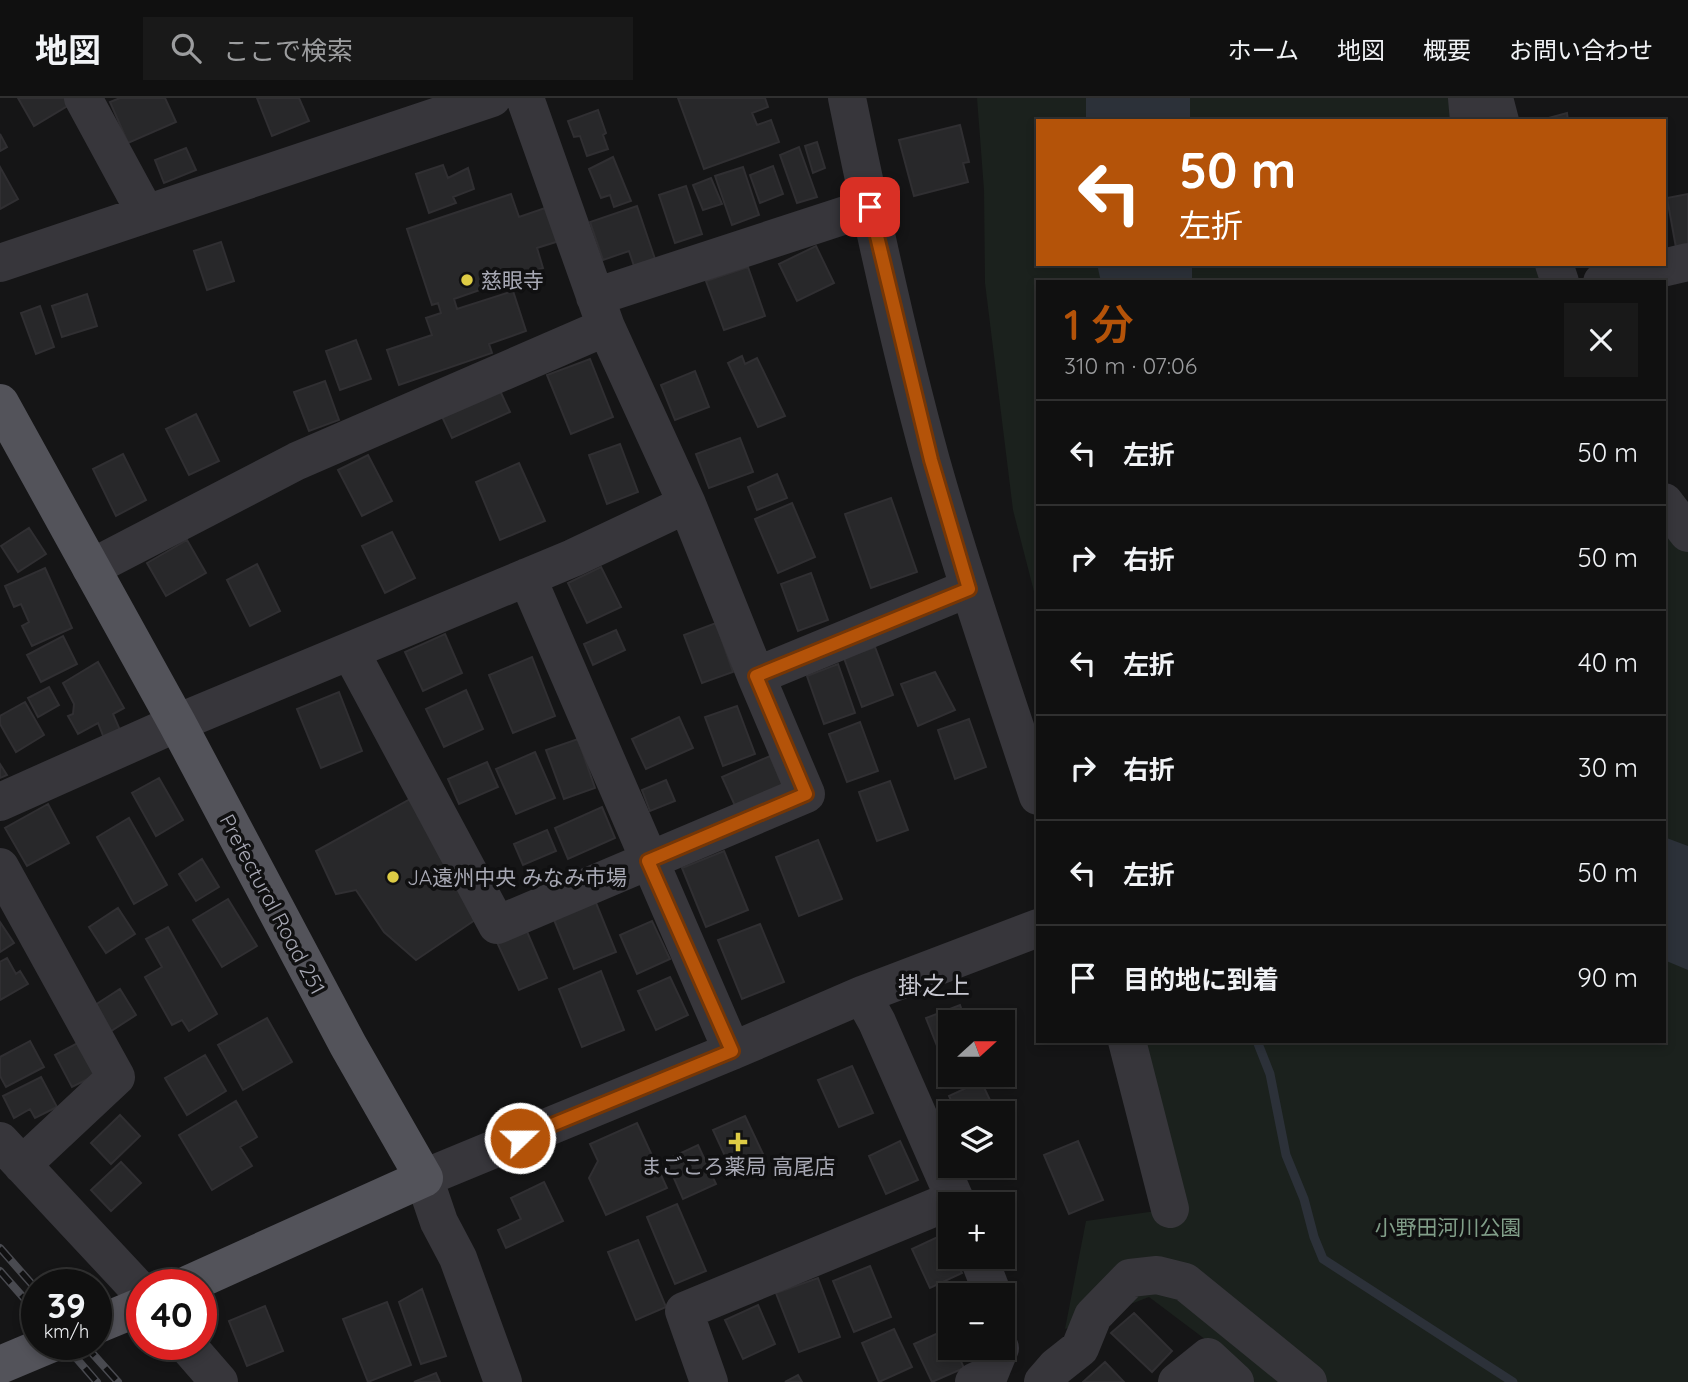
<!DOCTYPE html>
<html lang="ja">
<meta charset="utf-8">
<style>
:root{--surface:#101010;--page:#191919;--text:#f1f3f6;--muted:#9c9d9f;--line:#303030;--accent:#b45309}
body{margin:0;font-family:Quicksand,"Noto Sans JP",sans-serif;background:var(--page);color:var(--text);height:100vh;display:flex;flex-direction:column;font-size:26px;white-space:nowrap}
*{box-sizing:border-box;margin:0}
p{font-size:23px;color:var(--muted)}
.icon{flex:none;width:38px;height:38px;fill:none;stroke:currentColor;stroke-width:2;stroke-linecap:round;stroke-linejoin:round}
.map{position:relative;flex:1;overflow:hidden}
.panel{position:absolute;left:1036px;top:182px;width:630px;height:763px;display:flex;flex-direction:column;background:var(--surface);border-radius:0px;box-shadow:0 4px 10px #0003,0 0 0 2px var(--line)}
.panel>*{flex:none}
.top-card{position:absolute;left:1036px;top:21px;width:630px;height:147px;border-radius:0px;box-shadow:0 4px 10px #0003,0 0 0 2px var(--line);background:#b45309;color:#fff;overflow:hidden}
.needle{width:46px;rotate:69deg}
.buttons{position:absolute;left:938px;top:912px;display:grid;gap:14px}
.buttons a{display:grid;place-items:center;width:77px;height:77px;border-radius:0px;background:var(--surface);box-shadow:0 4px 10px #0003,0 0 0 2px var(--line);font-size:35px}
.speed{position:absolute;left:21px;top:1171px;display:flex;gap:14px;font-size:35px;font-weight:700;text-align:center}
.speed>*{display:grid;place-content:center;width:91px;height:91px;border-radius:50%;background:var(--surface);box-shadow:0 4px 10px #0003,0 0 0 2px var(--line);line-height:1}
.speed small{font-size:18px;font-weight:400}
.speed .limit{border:10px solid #d22;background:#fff;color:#111}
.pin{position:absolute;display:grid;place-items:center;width:60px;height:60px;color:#fff;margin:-30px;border-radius:14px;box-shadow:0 4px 10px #0006}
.me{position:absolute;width:77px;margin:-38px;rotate:68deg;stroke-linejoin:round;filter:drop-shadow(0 0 5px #0008)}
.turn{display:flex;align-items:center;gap:24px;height:147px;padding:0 28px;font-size:32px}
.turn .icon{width:91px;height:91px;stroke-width:2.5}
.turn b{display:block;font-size:49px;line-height:60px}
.round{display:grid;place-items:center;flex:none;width:74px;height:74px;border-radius:0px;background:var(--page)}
.head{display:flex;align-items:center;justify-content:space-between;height:119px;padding:0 28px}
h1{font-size:42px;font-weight:600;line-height:52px;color:var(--accent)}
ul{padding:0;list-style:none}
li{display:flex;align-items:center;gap:21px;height:105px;padding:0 28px;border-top:2px solid var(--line)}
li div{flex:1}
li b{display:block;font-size:26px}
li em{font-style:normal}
header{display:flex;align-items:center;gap:42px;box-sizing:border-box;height:98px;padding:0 35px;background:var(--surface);border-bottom:2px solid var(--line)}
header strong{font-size:33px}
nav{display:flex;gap:38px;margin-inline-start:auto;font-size:24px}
.search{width:490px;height:63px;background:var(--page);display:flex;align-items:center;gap:18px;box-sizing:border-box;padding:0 24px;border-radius:0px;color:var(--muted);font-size:26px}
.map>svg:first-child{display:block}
</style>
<header>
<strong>地図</strong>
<div class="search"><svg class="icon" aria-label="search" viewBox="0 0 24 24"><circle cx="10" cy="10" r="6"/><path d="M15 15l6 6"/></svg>ここで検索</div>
<nav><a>ホーム</a><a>地図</a><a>概要</a><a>お問い合わせ</a></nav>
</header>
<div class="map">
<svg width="1688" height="1284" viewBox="0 0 1688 1284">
<rect width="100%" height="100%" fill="#151516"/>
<path fill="#1b211d" d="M977,0h522l6,23h-467v143h507l8,18h-515v325l-25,-97 -28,-227 -1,-93z
M1664,418l24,35v831h-439l-27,-30 -73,-55 -84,32 21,-108 84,-12 -28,-168h522z"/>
<path fill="#2c3139" d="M1086,0h104v23h-104z
M1097,166h95v18h-91z
M1664,739l24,9v124l-24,-10z"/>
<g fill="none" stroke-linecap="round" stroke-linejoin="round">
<path stroke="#2c3139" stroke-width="9" d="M1257,943l13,33 16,81 18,44 10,38 9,22 190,123"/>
</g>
<path fill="#28282a" stroke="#302f32" stroke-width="2" d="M18,0h54l2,4 -40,24z
M120,0h45l11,24 -48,21 -18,-41z
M257,0h42l10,23 -37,15z
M678,0h87l3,9 -16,6 5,12 14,-5 8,22 -75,27z
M598,12l8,23 -3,2 5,14 -21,7 -7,-20 -6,1 -6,-16z
M1567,15l1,8h-27v-1z
M960,27l9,37 -6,1 5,19 -54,14 -15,-56z
M0,36l7,13 -7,4z
M817,44l8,26 -12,5 -8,-27z
M799,49l18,50 -20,6 -17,-48z
M186,50l10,22 -32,13 -9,-23z
M613,59l18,44 -17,6 -4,-12 -9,3 -12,-29z
M443,67l5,13 20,-10 6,21 -21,8 3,6 -27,10 -13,-39z
M773,68l10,28 -23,9 -10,-28z
M0,69l18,32 -18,10z
M743,69l16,48 -27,10 -17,-49z
M711,80l11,26 -19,6 -10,-25z
M686,88l16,48 -27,9 -16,-48z
M511,96l8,23 29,-10 11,34 -22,7 6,20 -89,31 3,10 56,-18 13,40 -37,13 3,9 -93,32 -12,-35 45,-15 -6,-17 15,-5 -3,-10 -6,2 -25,-76z
M1688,96v57l-11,2 -10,-55z
M637,108l18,53 -21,7 -5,-15 -26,9 -13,-38z
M221,144l13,39 -27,9 -13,-39z
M816,148l18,37 -37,18 -18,-37z
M748,169l17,49 -41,14 -18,-49z
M87,196l10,32 -35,11 -10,-31z
M40,208l14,41 -18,7 -15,-41z
M356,242l15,39 -31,11 -14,-39z
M742,258l3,8 12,-6 28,58 -27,11 -30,-64z
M590,261l23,58 -42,17 -24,-59z
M695,273l14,36 -34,13 -14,-35z
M325,283l14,39 -30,11 -15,-39z
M496,284l14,30 -58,26 -14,-30z
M196,316l23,47 -30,14 -23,-46z
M740,340l13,34 -44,16 -13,-34z
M620,346l18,48 -31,12 -18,-49z
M123,356l23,46 -30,16 -23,-47z
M368,357l24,46 -30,15 -24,-46z
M519,365l26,58 -45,19 -24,-58z
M777,376l10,24 -30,12 -9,-23z
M891,400l26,74 -46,16 -26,-74z
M792,405l23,54 -37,16 -23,-54z
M29,430l17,26 -28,18 -17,-26z
M392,434l23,46 -30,15 -23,-47z
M187,442l19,33 -40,23 -19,-33z
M257,466l23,47 -30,15 -23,-46z
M601,469l20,40 -34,16 -19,-40z
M45,470l27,60 -40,18 -10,-20 7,-4 -8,-18 -7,3 -9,-21z
M811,475l17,47 -30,11 -17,-47z
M716,525l17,49 -31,11 -18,-48z
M616,532l9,20 -32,15 -9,-21z
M445,536l17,39 -39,18 -18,-39z
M63,538l14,28 -36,18 -14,-27z
M875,549l18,48 -31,12 -18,-49z
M532,559l23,59 -42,17 -24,-58z
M98,564l26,46 -11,6 7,16 -16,8 -6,-15 -20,11 -10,-18 5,-2 1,-10 -11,-21z
M838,566l17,49 -31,11 -17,-48z
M935,574l20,38 -37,16 -17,-42z
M49,589l10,18 -21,12 -10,-19z
M466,592l17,39 -39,18 -18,-38z
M339,594l23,59 -41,17 -24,-59z
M25,604l19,33 -28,17 -16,-28v-8z
M737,608l18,48 -32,12 -18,-49z
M679,619l14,31 -47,21 -14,-30z
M969,621l17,48 -31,12 -17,-49z
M860,624l18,49 -31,11 -18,-48z
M578,641l17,49 -31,11 -18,-49z
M535,654l20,46 -39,16 -20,-45z
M770,658l13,30 -47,22 -14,-31z
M487,664l11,25 -39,17 -11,-25z
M0,666l7,11 -7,3z
M159,680l24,42 -27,16 -24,-43z
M666,682l9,21 -25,10 -8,-21z
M890,683l18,49 -31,11 -18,-49z
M410,701l65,121 -59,40 -32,-28 -28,-42 -20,4 -20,-43z
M48,706l21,39 -42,23 -22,-38z
M602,709l13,31 -47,21 -13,-31z
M129,720l38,67 -33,19 -37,-67z
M547,732l9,21 -33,14 -9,-21z
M818,742l24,59 -43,17 -23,-59z
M724,753l24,59 -42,17 -24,-59z
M202,761l17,28 -23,14 -17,-27z
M592,795l24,59 -42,17 -24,-59z
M228,801l29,47 -35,21 -29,-47z
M118,810l17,26 -29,19 -17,-26z
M652,823l18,38 -33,15 -17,-39z
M0,824l14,21 -14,9z
M760,826l24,58 -42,17 -24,-59z
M168,829l49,87 -28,17 -7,-11 -10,5 -27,-48 17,-10 -16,-28z
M525,829l22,51 -28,12 -23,-50z
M7,860l9,16 4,-3 8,13 -28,16v-38z
M601,873l23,59 -42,17 -23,-58z
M670,879l18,38 -32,15 -18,-39z
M120,891l16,26 -28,18 -16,-26z
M960,907l6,17h-16v36l-7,3 -17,-43z
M267,920l25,44 -49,28 -25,-45z
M89,939l17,33 -34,17 -17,-32z
M30,943l14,26 -38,20 -6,-11v-19z
M205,957l21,36 -39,24 -22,-37z
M852,968l21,47 -34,14 -21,-47z
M41,979l16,30 -22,11 -5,-9 -16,9 -11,-22z
M981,983l15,32h-39l-8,-17z
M236,1003l21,36 -17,10 12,19 -40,24 -33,-55z
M120,1017l20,21 -29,28 -20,-21z
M745,1018l18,38 -32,15 -18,-39z
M637,1025l30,65 -61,27 -17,-37 9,-17 -8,-17z
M900,1043l18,39 -32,14 -17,-38z
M1078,1043l25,59 -34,14 -25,-59z
M698,1047l18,39 -33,15 -17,-39z
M121,1064l20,21 -30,28 -20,-21z
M544,1084l19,39 -57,27 -8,-18 23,-11 -10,-21z
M677,1106l29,67 -31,13 -28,-67z
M944,1136l6,14v8h4l8,17 -32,15 -18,-39z
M638,1142l28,67 -30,13 -28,-68z
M870,1168l21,51 -37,15 -21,-51z
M818,1180l22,59 -41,15 -23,-59z
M422,1191l24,67 -25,8 -22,-62z
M387,1204l24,63 -43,17 -25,-63z
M758,1207l17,39 -32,15 -18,-39z
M265,1208l18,45 -36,15 -18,-45z
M1134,1215l38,38 -20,21 -41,-39z
M894,1231l18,38 -33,15 -17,-39z
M947,1231l3,7v12h5l9,20 -32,14 -18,-38z
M1105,1264l19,20h-41z
M436,1275l4,9h-26z
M798,1277l4,7h-17z"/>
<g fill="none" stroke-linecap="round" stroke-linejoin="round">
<path stroke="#37363b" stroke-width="38" d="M83,0l63,116
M847,0c25,122 51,243 84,363 32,113 70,223 107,335
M1467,0l2,23
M1494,0l6,23
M0,165l492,-165
M1554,166l6,18
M1602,184l86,-20
M595,199l275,-90
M1664,404l24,31
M91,470l206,-107 309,-134
M527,479l205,474
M350,553l147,274 309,-131 -50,-118 -69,-172 -81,-177 -81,-229
M756,578l213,-88
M0,704l177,-79 396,-165 114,-54
M0,769l116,210 -94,88
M862,897l15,27 80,182
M1127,943l43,168
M0,1043l142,152
M978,1158l15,39
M186,1246l33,38
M503,1284l-45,-124 -19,-36 -15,-44 308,-127 130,-56 176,-67
M709,1284l-25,-71 271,-112
M974,1284l15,-7 11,-27
M1043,1284l13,-15 24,-19 13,-32 37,-38 27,-3 28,7 123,100
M1177,1284l31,-25 27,25"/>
<path stroke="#53535a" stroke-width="38" d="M0,305l177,320 171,322 76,133 -235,106
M96,1227l46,-19
M0,1267l50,-21"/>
<defs>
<path id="rail" d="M0,1150l37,42
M0,1173l37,42
M64,1246l33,38
M84,1246l34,38"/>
</defs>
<use href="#rail" stroke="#494a50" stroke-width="8"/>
<use href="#rail" stroke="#101011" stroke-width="5" stroke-dasharray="16" stroke-linecap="butt"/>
</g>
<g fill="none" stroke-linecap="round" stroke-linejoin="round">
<defs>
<path id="route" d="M520,1040l212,-87 -84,-190 158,-67 -50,-118 213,-87 -38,-129 -61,-253"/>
</defs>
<use href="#route" stroke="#753606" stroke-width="18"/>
<use href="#route" stroke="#b45309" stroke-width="12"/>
</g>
<g fill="#decc45" stroke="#101011" stroke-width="2.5">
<circle cx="467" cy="182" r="7"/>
<circle cx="393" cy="779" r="7"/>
<path d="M734.5 1033.5h7v7h7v7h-7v7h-7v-7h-7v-7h7z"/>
</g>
<g text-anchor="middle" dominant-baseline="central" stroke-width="7" stroke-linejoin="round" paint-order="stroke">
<g font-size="21" fill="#a8a9b5" stroke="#101011" text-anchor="start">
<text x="481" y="182">慈眼寺</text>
<text x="407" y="779">JA遠州中央 みなみ市場</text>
<text x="738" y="1068" text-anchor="middle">まごころ薬局 高尾店</text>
</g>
<g font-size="21" fill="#a8a9b5" stroke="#101011">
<text transform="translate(273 806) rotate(62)">Prefectural Road 251</text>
</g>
<g font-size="21" fill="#819e89" stroke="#101011">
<text x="1448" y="1129">小野田河川公園</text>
</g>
<g font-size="24" fill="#c9c9d2" stroke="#101011">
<text x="934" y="887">掛之上</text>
</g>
</g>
</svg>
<div class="buttons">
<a><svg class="needle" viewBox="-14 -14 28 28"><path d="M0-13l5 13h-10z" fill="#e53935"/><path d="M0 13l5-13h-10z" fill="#9c9d9f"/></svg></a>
<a><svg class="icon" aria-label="layers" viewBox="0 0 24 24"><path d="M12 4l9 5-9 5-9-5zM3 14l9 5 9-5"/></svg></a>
<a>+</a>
<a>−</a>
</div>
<div class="speed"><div>39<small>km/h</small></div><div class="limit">40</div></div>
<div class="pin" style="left:870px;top:109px;background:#d93025"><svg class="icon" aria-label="arrive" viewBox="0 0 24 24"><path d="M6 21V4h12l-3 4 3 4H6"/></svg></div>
<svg class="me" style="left:520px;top:1040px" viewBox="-20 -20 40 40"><circle r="17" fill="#b45309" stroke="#fff" stroke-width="3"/><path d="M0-11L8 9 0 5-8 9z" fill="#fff"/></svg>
<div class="top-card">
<div class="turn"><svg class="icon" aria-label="left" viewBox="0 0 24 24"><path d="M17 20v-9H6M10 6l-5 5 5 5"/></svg><div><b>50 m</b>左折</div></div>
</div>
<section class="panel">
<div class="head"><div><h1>1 分</h1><p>310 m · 07:06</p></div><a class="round"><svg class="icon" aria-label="close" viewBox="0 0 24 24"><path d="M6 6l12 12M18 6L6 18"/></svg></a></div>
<ul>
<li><svg class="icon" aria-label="left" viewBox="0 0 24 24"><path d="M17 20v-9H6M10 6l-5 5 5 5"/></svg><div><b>左折</b></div><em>50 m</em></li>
<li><svg class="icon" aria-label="right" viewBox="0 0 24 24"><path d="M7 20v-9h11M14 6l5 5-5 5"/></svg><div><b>右折</b></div><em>50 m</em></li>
<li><svg class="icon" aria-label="left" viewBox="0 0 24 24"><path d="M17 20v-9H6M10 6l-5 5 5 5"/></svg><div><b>左折</b></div><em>40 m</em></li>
<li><svg class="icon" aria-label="right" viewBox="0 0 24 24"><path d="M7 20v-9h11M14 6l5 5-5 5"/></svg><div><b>右折</b></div><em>30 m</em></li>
<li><svg class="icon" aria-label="left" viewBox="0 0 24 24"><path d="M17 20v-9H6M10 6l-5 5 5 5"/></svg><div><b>左折</b></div><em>50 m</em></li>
<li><svg class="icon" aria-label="arrive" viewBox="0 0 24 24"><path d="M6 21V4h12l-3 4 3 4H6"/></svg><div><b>目的地に到着</b></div><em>90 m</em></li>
</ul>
</section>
</div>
